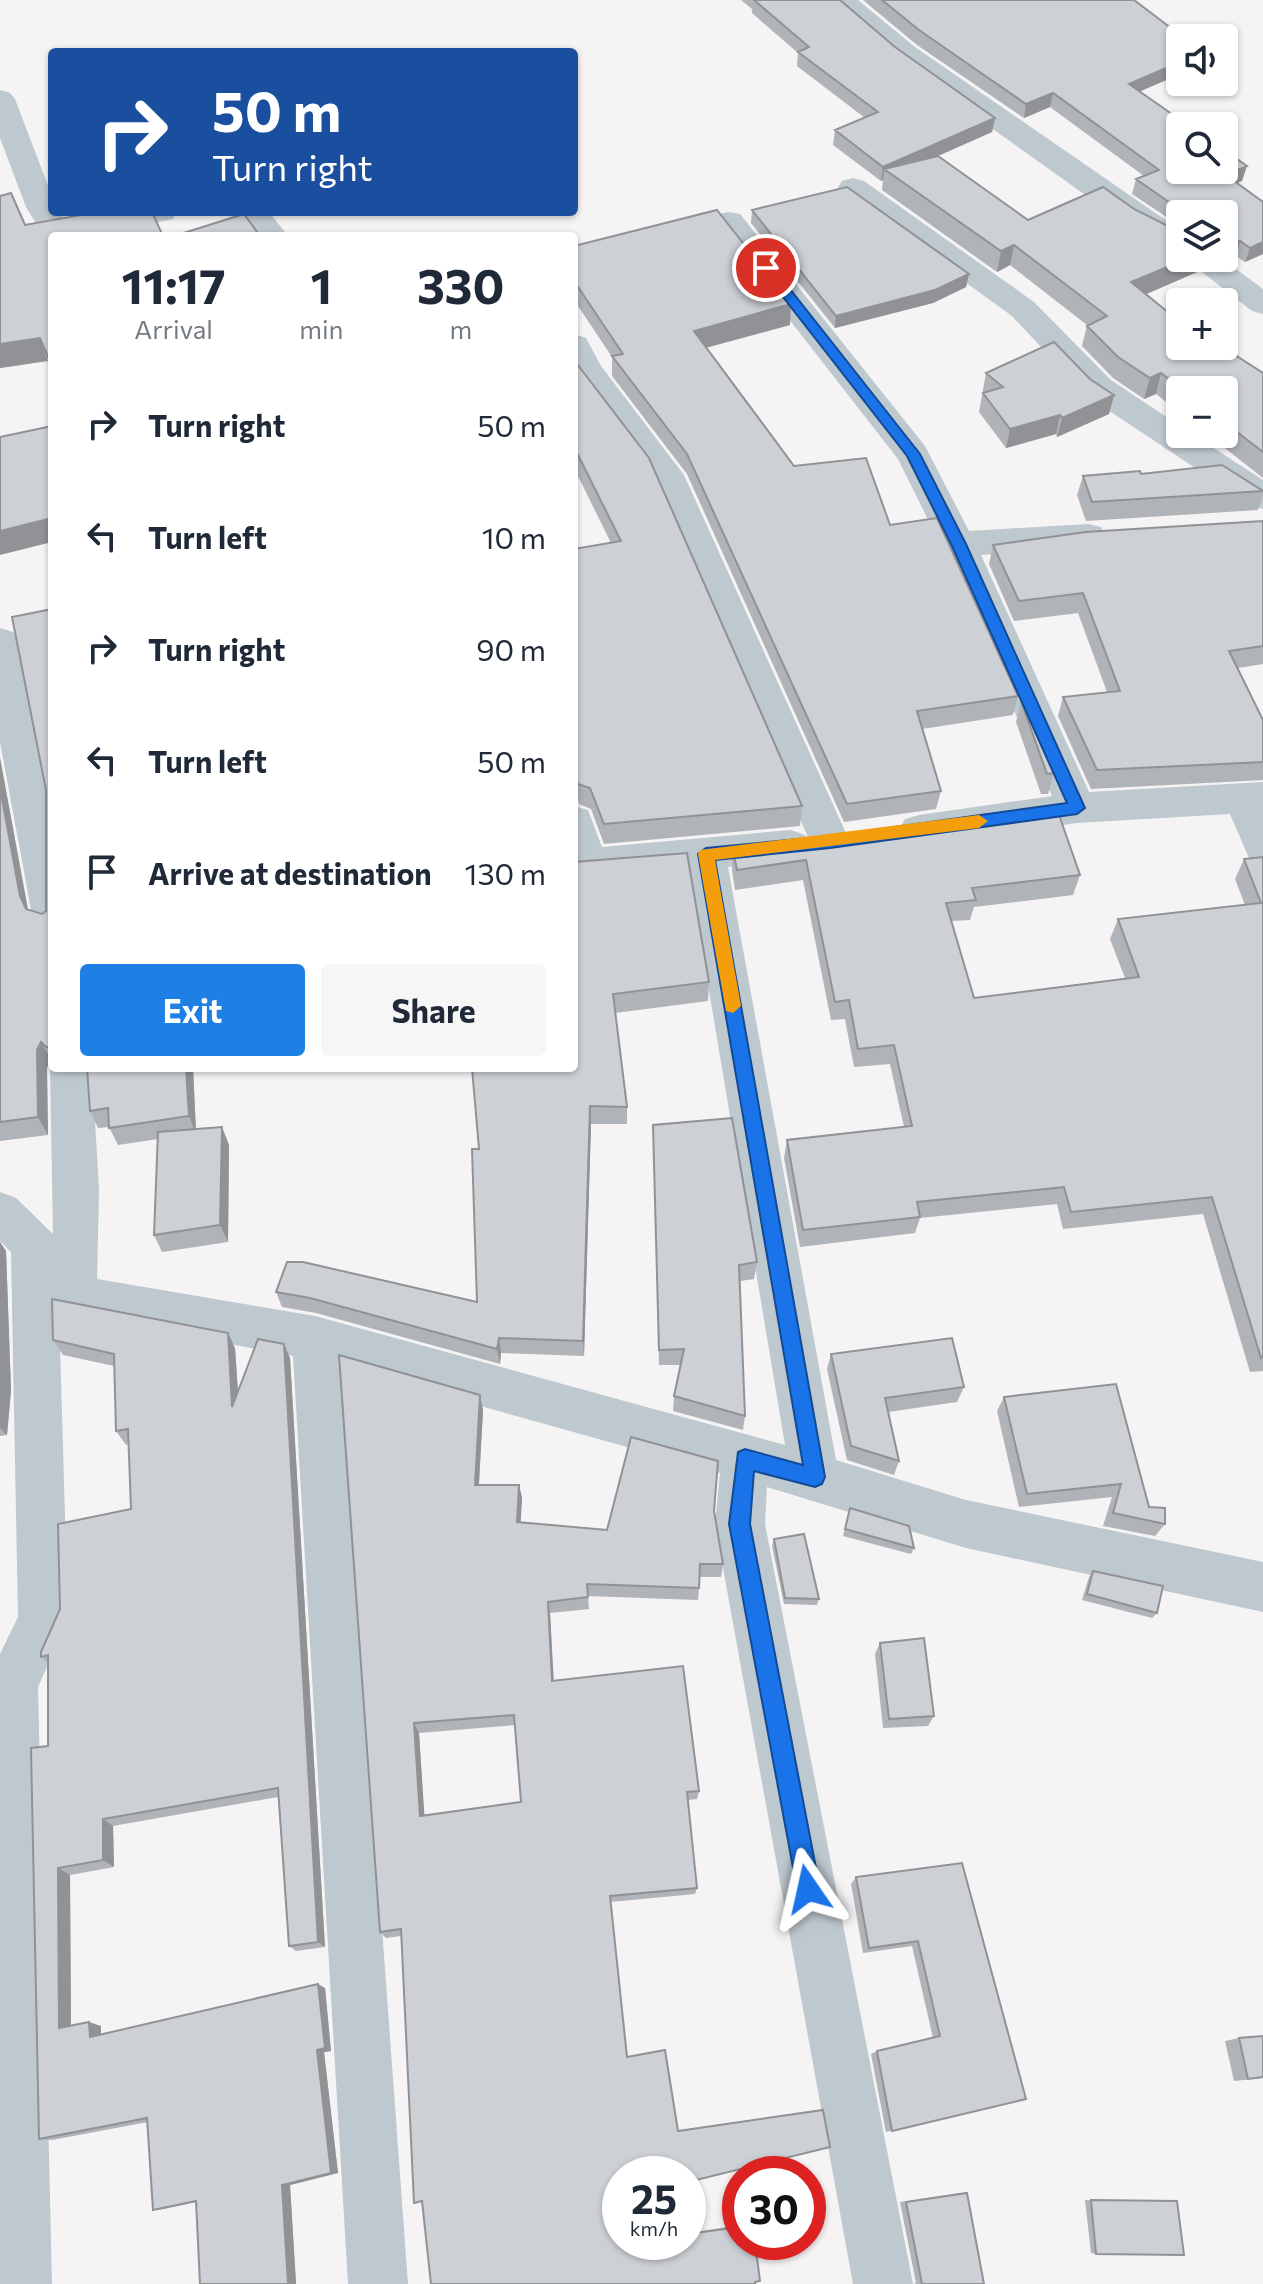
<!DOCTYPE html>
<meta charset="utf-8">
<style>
:root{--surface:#fff;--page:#f6f6f7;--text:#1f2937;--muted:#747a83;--accent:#1e7fe4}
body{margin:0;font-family:Commissioner,sans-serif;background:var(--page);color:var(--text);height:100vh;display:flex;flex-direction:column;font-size:30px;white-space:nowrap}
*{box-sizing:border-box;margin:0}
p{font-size:26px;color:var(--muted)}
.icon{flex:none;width:44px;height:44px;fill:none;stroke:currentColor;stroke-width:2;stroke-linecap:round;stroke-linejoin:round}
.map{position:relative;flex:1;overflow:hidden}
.drawer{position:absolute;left:48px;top:232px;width:530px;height:840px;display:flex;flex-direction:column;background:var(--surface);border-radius:8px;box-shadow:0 2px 6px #0004}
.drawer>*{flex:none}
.guide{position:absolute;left:48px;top:48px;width:530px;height:168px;border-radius:8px;box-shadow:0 2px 6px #0004;background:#1a4fa0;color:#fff;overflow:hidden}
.fabs{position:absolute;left:1166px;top:24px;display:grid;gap:16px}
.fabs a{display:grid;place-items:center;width:72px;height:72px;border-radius:8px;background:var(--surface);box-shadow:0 2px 6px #0004;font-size:40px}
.speed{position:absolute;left:602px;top:2156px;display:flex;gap:16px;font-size:40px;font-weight:700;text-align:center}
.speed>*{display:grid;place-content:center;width:104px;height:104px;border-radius:50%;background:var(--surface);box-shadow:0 2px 6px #0004;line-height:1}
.speed small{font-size:20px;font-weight:400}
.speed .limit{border:12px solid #d22;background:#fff;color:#111}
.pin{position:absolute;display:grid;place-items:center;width:68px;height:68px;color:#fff;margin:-34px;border:4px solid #fff;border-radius:50%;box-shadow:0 2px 8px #0007}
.me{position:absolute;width:88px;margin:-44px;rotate:349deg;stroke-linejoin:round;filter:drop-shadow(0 0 6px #0008)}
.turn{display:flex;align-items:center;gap:28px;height:168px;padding:0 32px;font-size:36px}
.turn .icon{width:104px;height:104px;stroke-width:2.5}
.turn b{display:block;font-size:56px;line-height:68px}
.eta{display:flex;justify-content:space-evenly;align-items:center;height:136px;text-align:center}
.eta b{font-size:48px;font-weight:700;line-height:56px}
.button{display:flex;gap:16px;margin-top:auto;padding:16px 32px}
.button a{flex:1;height:92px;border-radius:8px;background:var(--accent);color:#fff;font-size:32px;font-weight:700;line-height:92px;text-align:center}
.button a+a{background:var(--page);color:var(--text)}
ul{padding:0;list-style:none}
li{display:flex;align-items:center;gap:24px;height:112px;padding:0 32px}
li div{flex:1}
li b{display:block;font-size:30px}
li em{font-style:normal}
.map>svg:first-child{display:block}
</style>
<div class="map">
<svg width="1263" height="2284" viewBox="0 0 1263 2284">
<rect width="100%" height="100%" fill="#f5f3f3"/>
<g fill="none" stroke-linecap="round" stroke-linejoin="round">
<path fill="#bec8cf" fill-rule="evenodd" d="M827,0h31l57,47 265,183v24l-50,-27 -235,-168z
M0,90l10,3 5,6 37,97v16h8l15,24h-23v8l-4,-1 -22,-36 -26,-69z
M853,178l11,3 170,121 77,78 69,46v8h12l71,46v29l-12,-4 -164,-109 -75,-80 -170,-123 -4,-6 4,-6z
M113,212h64l-4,7 -79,15 -11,-2 -5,-7 5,-7z
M238,212h31l19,24h-32z
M729,212l11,2 185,232 44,85 119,-7 13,3 5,9 -5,9 -13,3 -107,7 108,237 174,-10v81l-14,-5 -19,-44 -153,9 -158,22 -14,-4 -6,-11 6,-11 14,-4 133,-19 -112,-252 -42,-85 -180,-231 -4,-7 4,-7z
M1184,258h37l42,31v25l-11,-3z
M574,334l12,4 15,28 83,109 166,367 -6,11 -14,5 -14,-5 -6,-11 -159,-363 -77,-102z
M0,628l13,4 5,9 34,170v120l-14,-4 -6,-12 -32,-173z
M574,806l14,4 14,37 189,-17 14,5 6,11 -6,11 -77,10 108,593 130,40 297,62v50l-297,-64 -199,-61 -2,37 148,760h-60l-138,-760 5,-51 -379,-106 67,917h-60l-55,-928 -234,-45 9,309 -30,67 14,597h-52v-630l18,-37 -7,-365 -11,-11v-49l16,6 37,36 -3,-166 2,-5v5h40l7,122 -2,89 218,37 470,129 -96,-574 -115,10z"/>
</g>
<path fill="#b0b3b7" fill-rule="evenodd" d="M741,0h99l55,47 100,71 -3,14 -55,24 91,64 152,38h22l-5,14 -51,22 66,55 51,24v105l-56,-44h17v-44h-44v23l-24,-19 -12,5 -31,-21 -31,-32 5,-21 -77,-60 -13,7 -115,-82 1,-10 -2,1 -48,-36 2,-15 30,-12 -68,-52 1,-13 -46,-40v-4z
M863,0h271l46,74 -40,17 102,90 -5,2 26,19v52l-18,8 -9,-6 -8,3 -4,-2v-43h-44v12l-48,-32 4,-15 8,-3 -94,-69 -26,11 -107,-73z
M0,196l25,29 27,11v136l-5,-11 -47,7z
M752,210l217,64 -3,13 -33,16 -98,25 -84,-105z
M574,246l216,79 -84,23 88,118 96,59 128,171 -5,19 -91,14 19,62 -5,18 -92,13 -157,-348 -75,-98v-19l-38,-57z
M574,360l228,446 -2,20 -196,18 -13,-35 -12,-5 -3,-16 -2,1v-240l37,-6 -37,-75z
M986,373l104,6 24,16 -5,19 -52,23 -1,-3 -50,14 -27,-36z
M1141,474l122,16v6l-5,14 -172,11 -9,-26 6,-19z
M1263,521v143l-25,4 25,52v60l-172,9 -33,-73 5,-19 44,-5 -29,-79 -64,8 -25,-57 4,-19z
M52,609v453l-1,-2 -4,8 1,67 -48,6v-383l28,151 14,5 4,-3z
M1021,701l33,72 -6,21h-7l-25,-72z
M733,850l347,25 -7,20 -99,12 -4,13 -19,1 23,77 151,-20 -15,-39 8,-20 127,-14 -10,-26 9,-20 19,-2v514l-13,1 -47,-158 -140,15 -6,-25 -137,14 -5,15 -115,14 -16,-89 3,-18 117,-13 -14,-63 -36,3 -9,-48 -14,1 -28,-140 -68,10 -3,-20z
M574,862l135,120 -1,19 -93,12 12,94v17h-36l-7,232 -83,-3 -1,11 -184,-51 -34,-6 -6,-15 201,10 2,-153z
M87,1068h106l3,61 26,-2 7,18 -1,97 -66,10 -8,-17 4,-96 -40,6 -9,-18 -11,1 -8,-17z
M653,1125l104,137 -3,17 -14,2 5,135 -2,14 -70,-19 1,-15 6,-31h-21z
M0,1242l6,9 5,139 -4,45 -7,1z
M53,1340l182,8 3,45 52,-35 35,589 -29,4 -7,-5 -11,-149 -165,29 1,41 -44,8 1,151h30v8l224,-46 6,63 -7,1 14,121 -48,12 6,99h-96l-4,-82 -32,7 -11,1 -5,-88 -96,18 -13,-1 9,-393v-83l-7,-6 90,-148 -2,-65 -3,1 -10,-14 -2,-65 -51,-11z
M831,1354l133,33 -7,15 -69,10 11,49 -5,14 -47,-15 -20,-91z
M339,1355l144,55 -4,75h40l3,13 -2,25 87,7 107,-19 9,53 -2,13h-21l-2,23 -110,-4 1,13 -39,4 4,68 145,110 -2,8 -9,1 9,88 -2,6 -85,8 10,272 75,58 45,-7v17l-317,-40 -22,-266 -15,2 -6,-6zM515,1725l6,77 -97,14 -5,-83z
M1116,1384l33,123 16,17 -10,12 -52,-10 9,-29 -93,10 -22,-96 7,-14z
M848,1515l66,33 -3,6 -68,-18z
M774,1539l45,60 -2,6 -33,-1 -12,-58z
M1093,1571l64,42 -5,5 -70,-18 7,-23z
M880,1643l54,73 -6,10 -45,2 -8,-74z
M962,1863l64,236 -140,33 -15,-78 6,-3 56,-13 -21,-92 -49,7 -12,-69 5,-7z
M1263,2036v42l-29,3 -9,-40 14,-3z
M960,2193h7l17,91h-70l2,-1 -16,-81z
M1085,2200l92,1 -81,53 -5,-1z"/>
<path fill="#909295" d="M1180,62v12l-55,24 4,-14z
M1053,93l-3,14 -26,11 2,-14z
M995,118l-3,14 -99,44 -9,-7 -1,11 -2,1 2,-14z
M1247,166l-5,15 -20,8 4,-14z
M1240,241l-4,15 -8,3 4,-14z
M1263,242v12l-18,8 5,-14z
M1014,245l-4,20 -13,7 4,-21z
M1189,258h13l-5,14 -71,31 5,-21z
M969,274l-3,13 -33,16 -98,25 1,-12z
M791,304l-1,21 -97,26 1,-20z
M40,338l7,23 -47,7v-24z
M1161,373l-5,21 -12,5 6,-21z
M1114,395l-5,19 -52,23 5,-19z
M1060,415l-4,19 -50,14 4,-19z
M52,518v24l-52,13v-24z
M0,758l29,158 -9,-20 -20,-108z
M574,768l2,20 -2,1z
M41,1042l10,18 -4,8 1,67 -10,-18 -1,-67z
M186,1068h7l3,66 -7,-18z
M590,1106l1,18 -7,232 -1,-15z
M222,1127l7,18 -1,97 -8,-17z
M0,1242l6,9 5,139 -4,45 -7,-7z
M228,1333l7,15 5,73 -8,-14z
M499,1338l2,15 -1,11 -3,-15z
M284,1344l6,14 35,589 -7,-5z
M480,1395l3,15 -5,88 -3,-13z
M519,1485l3,13 -2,37 -3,-13z
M548,1602l2,11 4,79 -2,-11z
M414,1723l5,10 6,91 -5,-8z
M103,1819l10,7 1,41 -11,-7z
M58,1868l12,7 1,156 -12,-3z
M318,1984l7,4 6,63 -7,1 14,121 -48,12 6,99h-8l-6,-99 35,-135z
M89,2022l12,4v14l-11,-3z"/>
<path fill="#cdd0d5" stroke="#909295" stroke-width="2" fill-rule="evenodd" d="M754,0h86l55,47 100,71 -112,49 -48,-37 43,-18 -80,-60 11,-5z
M882,0h252l50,38h-4v24l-51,22 60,42h-9v44h44v-20l23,16 -21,9 37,27v40l-13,6 -10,-7 -8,4 -8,-4v-27h-38l-50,-35 23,-9 -106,-77 -27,11 -107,-74z
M938,156l90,64 75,-33 31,22 46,23v26h9l-58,24 49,40v24h29l3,3 5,-3h4l42,27v79l-39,-30v-32h-41l-22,-17 -11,5 -32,-21 -31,-31 20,-10 -93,-71 -13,6 -117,-82z
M847,187l122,87 -34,16 -99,26 -84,-106z
M11,193l14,32 73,-13h54l11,24h-111v130l-12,-28 -40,6v-148z
M717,210l74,94 -97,27 100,135 72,-8 24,67 47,-7 81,178 -101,15 24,80 -94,13 -160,-350 -75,-98 11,-2 -49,-73v-35z
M244,214l16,22h-86z
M1054,342l36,37 24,16 -52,23 -2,-3 -50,14 -27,-36 20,-6 -17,-14z
M574,360l75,98 153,348 -198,18 -14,-36 -12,-4 -4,-16v-219l47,-8 -47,-94z
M52,426v92l-52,13v-94z
M1222,465l41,26 -171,11 -9,-26 57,-5 1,3z
M1263,521v125l-34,5 34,69v42l-166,8 -34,-73 57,-6 -37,-98 -64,8 -26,-56 93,-13z
M52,609v438h-6l-5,-5 -4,8 1,67 -38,5v-334l20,108 6,13 16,5 4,-3v-121l-34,-173z
M1021,701l33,72 -7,1z
M1058,812l22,63 -108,13 4,12 -30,3 28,95 165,-21 -21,-58 143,-16 -17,-44 19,-2v500l-2,1 -49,-161 -141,15 -7,-25 -147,15 3,15 -117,13 -16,-90 125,-14 -18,-81 -36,4 -9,-49 -14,2 -29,-142 -69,10 -4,-20z
M687,853l22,129 -96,12 14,113 -37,-1 -7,235 -84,-3 -2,11 -187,-51 -34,-6 11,-30h16l174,40 -5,-153h7l-7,-81h102v-206z
M87,1068h99l3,48 -80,12 -1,-20 -18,3z
M732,1118l25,144 -18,3 6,151 -71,-20 10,-47 -25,1 -6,-225z
M222,1127l-2,98 -66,10 4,-103z
M52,1299l176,34 4,74 26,-68 26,5 34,598 -29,4 -11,-158 -175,31v41l-45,8 1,160 30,-6 1,15 228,-53 7,64 -8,2 14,123 -49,12 6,99h-88l-4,-83 -43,9 -6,-92 -108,21 -8,-391 17,-2v-91l-7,2v-5l19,-43 -2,-85 73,-15 -3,-80 -12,2 -2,-77 -61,-14z
M952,1338l12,49 -79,11 14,63 -48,-15 -20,-92z
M339,1355l141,40 -5,90h44l-2,37 90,8 24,-93 87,24 -4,50 9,53h-23l-1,24 -112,-4 1,13 -40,5 4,79 131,-15 16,125 -12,1 10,96 -87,8 17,161 38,-7 13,81 145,-21 7,37 -142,35v-8h-68v68h68v-48l8,39 44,-6v15h15l5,39 -5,1v2h-324l-9,-83 -8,2 -13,-274 -21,3zM514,1715l7,87 -101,14 -6,-93z
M1116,1384l33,123 16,1v16l-52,-11 8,-29 -94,10 -23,-97z
M850,1508l59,18 5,22 -69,-19z
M804,1534l15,65 -34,-1 -11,-59z
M1093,1571l70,15 -6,27 -70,-19z
M924,1638l10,78 -45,3 -9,-76z
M962,1863l64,236 -134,32 -15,-80 63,-15 -22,-95 -49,7 -13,-71z
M1263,2036v41l-15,2 -9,-41z
M967,2193l17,91h-62l-16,-82z
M1091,2200l86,1 7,54 -88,-1z"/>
<path fill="#1a73e8" stroke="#114b97" stroke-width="2" d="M762,265h9l149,189 46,90 119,264 -8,6 -247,34 -115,12 110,617 -3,7 -7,3 -61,-16 -4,53 70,365 -4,8 -8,3 -8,-3 -3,-8 -68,-365 9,-72 7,-3 58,16 -105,-611 8,-6 124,-12 237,-33 -116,-259 -44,-88 -145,-186z"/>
<path fill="#f59e0b" d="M979,815l9,6 -9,7 -264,32 26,146 -8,7 -7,-2 -28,-157 2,-4z"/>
</svg>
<div class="fabs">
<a><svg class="icon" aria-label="sound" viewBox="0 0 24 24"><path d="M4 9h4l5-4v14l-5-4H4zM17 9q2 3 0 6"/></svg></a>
<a><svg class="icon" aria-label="search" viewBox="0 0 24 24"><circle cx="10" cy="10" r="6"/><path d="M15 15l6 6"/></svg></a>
<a><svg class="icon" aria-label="layers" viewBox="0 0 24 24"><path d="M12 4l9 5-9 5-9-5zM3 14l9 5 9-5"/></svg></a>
<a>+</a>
<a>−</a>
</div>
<div class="speed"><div>25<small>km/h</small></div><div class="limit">30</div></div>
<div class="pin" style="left:766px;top:268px;background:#d93025"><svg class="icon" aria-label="arrive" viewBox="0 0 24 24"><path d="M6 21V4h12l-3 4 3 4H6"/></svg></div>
<svg class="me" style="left:808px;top:1889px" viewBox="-20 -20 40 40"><path d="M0-17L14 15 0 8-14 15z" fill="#1a73e8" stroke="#fff" stroke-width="4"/></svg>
<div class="guide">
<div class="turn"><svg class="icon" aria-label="right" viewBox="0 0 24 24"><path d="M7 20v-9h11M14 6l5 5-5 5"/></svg><div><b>50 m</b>Turn right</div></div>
</div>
<section class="drawer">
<div class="eta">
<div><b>11:17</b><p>Arrival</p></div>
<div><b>1</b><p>min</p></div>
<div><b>330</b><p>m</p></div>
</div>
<ul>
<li><svg class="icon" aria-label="right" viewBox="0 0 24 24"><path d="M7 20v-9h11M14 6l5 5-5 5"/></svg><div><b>Turn right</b></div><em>50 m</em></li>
<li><svg class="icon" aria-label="left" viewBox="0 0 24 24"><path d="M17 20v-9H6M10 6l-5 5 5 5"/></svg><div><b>Turn left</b></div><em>10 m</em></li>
<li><svg class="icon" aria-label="right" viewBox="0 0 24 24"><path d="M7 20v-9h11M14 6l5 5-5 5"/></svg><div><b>Turn right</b></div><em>90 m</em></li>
<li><svg class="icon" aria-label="left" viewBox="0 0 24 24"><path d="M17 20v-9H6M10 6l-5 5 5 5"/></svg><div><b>Turn left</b></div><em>50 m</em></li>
<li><svg class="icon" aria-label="arrive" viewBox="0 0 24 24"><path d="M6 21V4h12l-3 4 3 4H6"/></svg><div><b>Arrive at destination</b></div><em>130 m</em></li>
</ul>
<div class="button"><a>Exit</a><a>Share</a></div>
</section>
</div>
